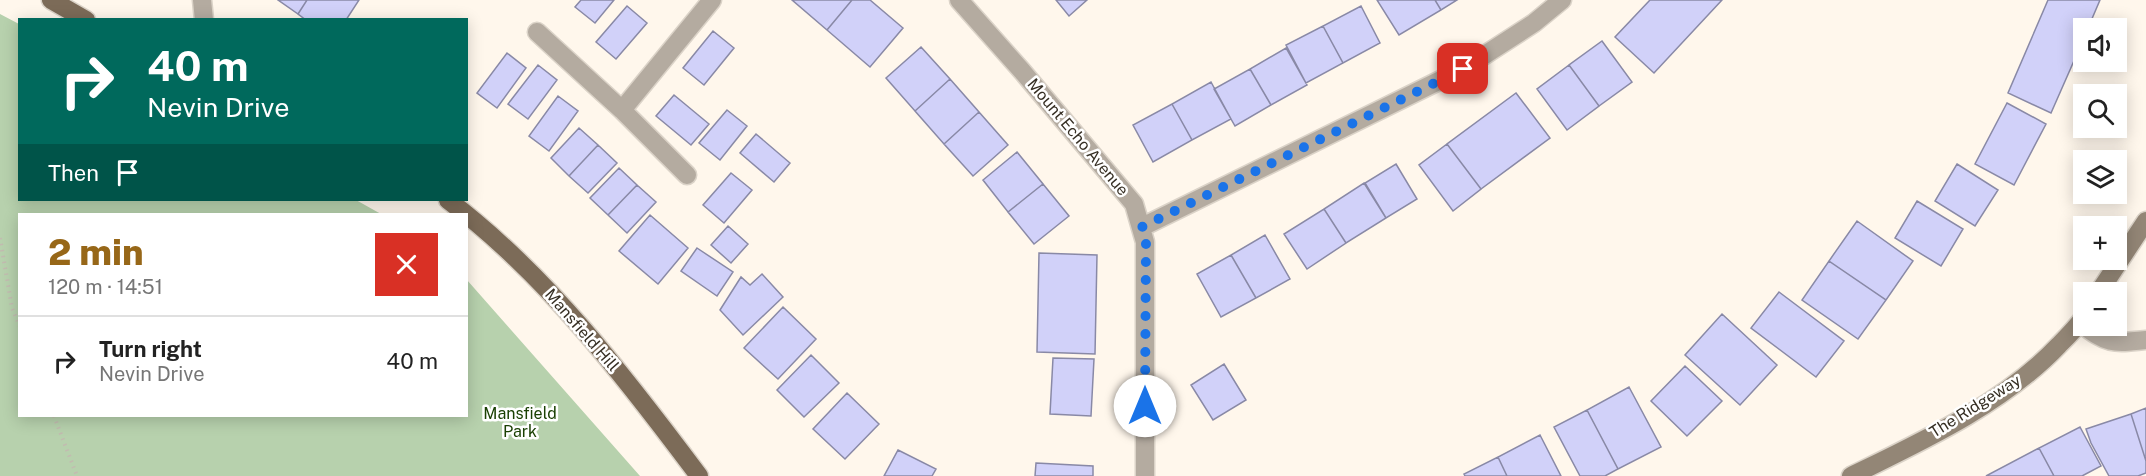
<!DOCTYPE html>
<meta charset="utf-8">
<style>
:root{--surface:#fff;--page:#f6f6f6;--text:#222;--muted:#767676;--line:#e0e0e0;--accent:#976718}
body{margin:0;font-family:"Public Sans",sans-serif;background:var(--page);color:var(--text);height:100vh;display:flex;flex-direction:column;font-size:22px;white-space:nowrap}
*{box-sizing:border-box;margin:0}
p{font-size:20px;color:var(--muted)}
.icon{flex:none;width:33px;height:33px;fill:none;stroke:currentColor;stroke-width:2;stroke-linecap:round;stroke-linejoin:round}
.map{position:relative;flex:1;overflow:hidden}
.sheet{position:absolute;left:18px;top:213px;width:450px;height:204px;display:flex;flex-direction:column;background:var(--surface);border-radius:0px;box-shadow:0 3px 15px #0003}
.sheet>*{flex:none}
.banner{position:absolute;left:18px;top:18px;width:450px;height:183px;border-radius:0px;box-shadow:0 3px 15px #0003;background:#00695c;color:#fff;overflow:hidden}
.fabs{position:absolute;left:2073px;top:18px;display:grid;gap:12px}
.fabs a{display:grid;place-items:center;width:54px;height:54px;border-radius:0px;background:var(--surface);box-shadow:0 3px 15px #0003;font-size:30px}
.pin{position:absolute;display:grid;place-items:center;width:51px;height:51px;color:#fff;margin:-26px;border-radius:12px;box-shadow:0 3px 9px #0006}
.me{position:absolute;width:66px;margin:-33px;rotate:0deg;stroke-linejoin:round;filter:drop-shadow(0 0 4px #0008)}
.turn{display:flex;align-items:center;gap:21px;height:126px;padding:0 30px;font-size:27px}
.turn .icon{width:78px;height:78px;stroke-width:2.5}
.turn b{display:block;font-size:42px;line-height:51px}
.then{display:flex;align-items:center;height:57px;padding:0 30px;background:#0003;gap:12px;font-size:22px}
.round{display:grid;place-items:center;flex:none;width:63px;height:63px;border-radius:0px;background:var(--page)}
.summary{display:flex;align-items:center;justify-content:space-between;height:102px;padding:0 30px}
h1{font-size:36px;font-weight:800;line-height:45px;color:var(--accent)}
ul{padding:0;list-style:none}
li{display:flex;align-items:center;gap:18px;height:90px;padding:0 30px;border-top:2px solid var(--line)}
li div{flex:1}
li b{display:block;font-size:22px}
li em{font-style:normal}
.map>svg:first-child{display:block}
</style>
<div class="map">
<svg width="2146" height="476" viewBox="0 0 2146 476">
<rect width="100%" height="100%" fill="#fff7ec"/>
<path fill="#b7d1ad" d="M0,14l19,10 1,176h336l25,14h-361v202h446l1,-136 173,196h-640z"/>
<path fill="#d1d1f9" stroke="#8989a6" stroke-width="1.5" d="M278,0h29l-9,14z
M307,0h52l-13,20h-40l-8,-6z
M581,0h33l-19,23 -20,-16z
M792,0h60l-25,30z
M852,0h18l33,28 -33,39 -43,-37z
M1056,0h31l-18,16z
M1377,0h58l6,10 -42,25z
M1435,0h22l-16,10z
M1650,0h72l-68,73 -39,-36z
M2048,0h52l-12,28h-4v10l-33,75 -43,-20z
M627,6l20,17 -31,36 -20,-17z
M1361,6l19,37 -37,20 -20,-37z
M1323,26l20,37 -37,20 -20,-38z
M713,31l21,17 -30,37 -21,-17z
M1602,41l30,41 -33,24 -30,-41z
M921,47l29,32 -35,32 -29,-33z
M1286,48l21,37 -36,20 -21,-36z
M507,53l19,15 -29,40 -20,-15z
M538,65l19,15 -29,39 -20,-15z
M1569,65l30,41 -32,24 -30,-41z
M1250,69l21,36 -36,21 -21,-37z
M950,79l29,33 -35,32 -29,-33z
M1211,82l20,37 -39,21 -20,-36z
M1516,93l34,45 -69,51 -34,-45z
M674,95l35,29 -18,21 -35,-29z
M558,96l20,15 -29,40 -20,-15z
M2007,103l39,21 -32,61 -39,-21z
M1172,104l20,36 -39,22 -20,-37z
M727,110l20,16 -27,34 -21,-17z
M979,112l29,33 -35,31 -29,-32z
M579,128l19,17 -29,31 -18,-18z
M756,134l34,29 -16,19 -34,-29z
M1447,144l34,45 -28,22 -34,-46z
M598,145l19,18 -29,30 -19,-17z
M1017,152l26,32 -35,28 -25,-32z
M1396,164l21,35 -31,19 -21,-35z
M1957,164l41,26 -23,36 -40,-25z
M619,168l18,17 -29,30 -18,-17z
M731,173l21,17 -28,33 -21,-18z
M1364,183l22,35 -40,25 -22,-34z
M1043,184l26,32 -35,28 -26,-32z
M637,185l19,17 -29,31 -19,-18z
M1917,201l46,28 -22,37 -46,-28z
M1324,209l22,34 -39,26 -23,-35z
M650,215l38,33 -30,36 -39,-33z
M1857,221l56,40 -27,39 -57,-39z
M728,226l20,18 -17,19 -20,-18z
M1265,235l25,44 -34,19 -25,-43z
M697,248l36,24 -16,24 -36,-25z
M1039,253l58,2 -2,99 -58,-2z
M1231,255l25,43 -35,19 -24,-43z
M1829,261l57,39 -28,39 -56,-39z
M762,274l21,23 -40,38 -23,-25 21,-33 9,8z
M1779,292l65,49 -28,36 -65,-49z
M783,307l33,32 -38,40 -34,-31z
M1722,314l55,51 -37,40 -55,-50z
M811,355l28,28 -35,34 -27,-27z
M1053,358l41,1 -3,57 -41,-2z
M1224,364l22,36 -33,20 -22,-35z
M1685,366l37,35 -35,35 -36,-35z
M1629,387l32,60 -43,22 -31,-59z
M847,393l32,31 -34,35 -32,-30z
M2146,408v53l-15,-47z
M1587,410l31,59 -13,7h-25l-26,-49z
M2131,414l15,47v12l-8,3h-29l-18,-33 -5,-14z
M2080,427l21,39 -19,10h-28l-15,-28z
M1540,435l21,41h-54l-9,-19z
M2039,448l15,28h-68z
M898,450l38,19 -4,7h-48z
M1498,457l9,19h-42l-1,-2z
M1036,463l57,3v10h-58z"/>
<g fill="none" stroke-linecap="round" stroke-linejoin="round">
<defs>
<path id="street" d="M202,0l2,20
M959,0l63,71 112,133 11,38v234
M537,32l85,78 65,65
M622,110l90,-110
M1142,227l321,-158 71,-46 28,-23
M2080,323c28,21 31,21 66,17"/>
<path id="secondary" d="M2099,292l47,-71
M1851,476c72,-35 152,-72 208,-131 9,-9 18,-18 25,-28"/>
<path id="primary" d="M51,0l35,20
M448,200c99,75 177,177 251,276"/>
</defs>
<use href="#street" stroke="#dbd3c8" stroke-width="21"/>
<use href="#secondary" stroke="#dbd3c8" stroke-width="21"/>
<use href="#primary" stroke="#dbd3c8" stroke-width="21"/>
<path stroke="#c2bbb0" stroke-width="4" stroke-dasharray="1.5 4.5" stroke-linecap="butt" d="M0,238l12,70 8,19
M54,416l23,60"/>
<use href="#street" stroke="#b4aba0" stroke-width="18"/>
<use href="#secondary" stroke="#938676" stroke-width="18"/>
<use href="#primary" stroke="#7c6b58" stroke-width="18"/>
</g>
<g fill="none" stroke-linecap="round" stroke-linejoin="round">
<path stroke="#1a73e8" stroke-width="10" stroke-dasharray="0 18" d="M1145,406l1,-164 -4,-15 321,-158"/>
</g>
<g text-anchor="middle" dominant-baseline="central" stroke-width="5" stroke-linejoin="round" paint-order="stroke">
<g font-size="16" fill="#362f24" stroke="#fff">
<text transform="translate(1078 137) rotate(50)">Mount Echo Avenue</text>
<text transform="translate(582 330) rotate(49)">Mansfield Hill</text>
<text transform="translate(1975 406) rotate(-32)">The Ridgeway</text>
</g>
<g font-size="16" fill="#1a4003" stroke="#fff">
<text x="520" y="413">Mansfield<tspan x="520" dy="18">Park</tspan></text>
</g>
</g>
</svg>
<div class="fabs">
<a><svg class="icon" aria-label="sound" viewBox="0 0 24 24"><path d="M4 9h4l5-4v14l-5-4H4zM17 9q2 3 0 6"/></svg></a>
<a><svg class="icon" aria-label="search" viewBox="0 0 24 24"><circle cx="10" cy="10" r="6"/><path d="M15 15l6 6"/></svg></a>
<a><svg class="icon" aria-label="layers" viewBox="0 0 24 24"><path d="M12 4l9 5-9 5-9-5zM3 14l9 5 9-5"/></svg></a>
<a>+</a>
<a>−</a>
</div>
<div class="pin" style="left:1463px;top:69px;background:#d93025"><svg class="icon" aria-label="arrive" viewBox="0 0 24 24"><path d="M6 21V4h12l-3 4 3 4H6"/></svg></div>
<svg class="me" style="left:1145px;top:406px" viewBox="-20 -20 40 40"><circle r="19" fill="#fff"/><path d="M0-13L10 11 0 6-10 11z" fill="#1a73e8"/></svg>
<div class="banner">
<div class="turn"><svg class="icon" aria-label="right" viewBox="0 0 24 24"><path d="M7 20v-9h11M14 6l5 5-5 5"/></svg><div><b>40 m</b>Nevin Drive</div></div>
<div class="then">Then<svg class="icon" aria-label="arrive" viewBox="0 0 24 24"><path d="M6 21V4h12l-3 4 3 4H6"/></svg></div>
</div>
<section class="sheet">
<div class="summary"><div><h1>2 min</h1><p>120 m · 14:51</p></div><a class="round" style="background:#d93025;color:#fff"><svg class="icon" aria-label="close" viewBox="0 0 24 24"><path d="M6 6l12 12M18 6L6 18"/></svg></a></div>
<ul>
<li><svg class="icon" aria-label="right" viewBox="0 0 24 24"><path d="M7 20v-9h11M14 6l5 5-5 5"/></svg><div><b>Turn right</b><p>Nevin Drive</p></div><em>40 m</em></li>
</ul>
</section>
</div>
